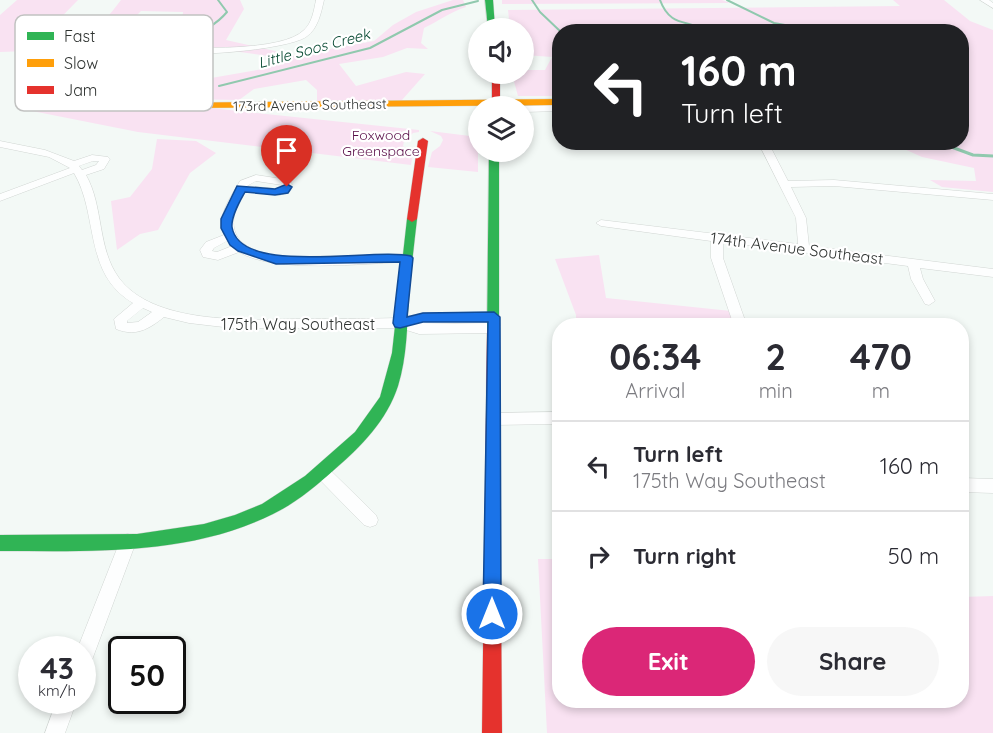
<!DOCTYPE html>
<style>
:root{--surface:#fff;--page:#f7f7f7;--text:#2b2b33;--muted:#7c7c81;--line:#e1e1e2;--accent:#db2777}
body{margin:0;font-family:Quicksand,sans-serif;background:var(--page);color:var(--text);height:100vh;display:flex;flex-direction:column;font-size:22px;white-space:nowrap}
*{box-sizing:border-box;margin:0}
p{font-size:20px;color:var(--muted)}
.icon{flex:none;width:33px;height:33px;fill:none;stroke:currentColor;stroke-width:2;stroke-linecap:round;stroke-linejoin:round}
.map{position:relative;flex:1;overflow:hidden}
.details{position:absolute;left:552px;top:318px;width:417px;height:390px;display:flex;flex-direction:column;background:var(--surface);border-radius:24px;box-shadow:0 3px 9px #0003}
.details>*{flex:none}
.hud{position:absolute;left:552px;top:24px;width:417px;height:126px;border-radius:24px;box-shadow:0 3px 9px #0003;background:#202124;color:#fff;overflow:hidden}
.controls{position:absolute;left:468px;top:18px;display:grid;gap:12px}
.controls a{display:grid;place-items:center;width:66px;height:66px;border-radius:50%;background:var(--surface);box-shadow:0 3px 9px #0003;font-size:30px}
.speed{position:absolute;left:18px;top:636px;display:flex;gap:12px;font-size:30px;font-weight:700;text-align:center}
.speed>*{display:grid;place-content:center;width:78px;height:78px;border-radius:50%;background:var(--surface);box-shadow:0 3px 9px #0003;line-height:1}
.speed small{font-size:15px;font-weight:400}
.speed .limit{border:3px solid #111;border-radius:9px;background:#fff;color:#111}
.pin{position:absolute;display:grid;place-items:center;width:51px;height:51px;color:#fff;margin:-62px -26px;border-radius:50% 50% 50% 0;rotate:-45deg;box-shadow:0 0 6px #0007}
.pin .icon{rotate:45deg}
.me{position:absolute;width:66px;margin:-33px;rotate:0deg;stroke-linejoin:round;filter:drop-shadow(0 0 4px #0008)}
.turn{display:flex;align-items:center;gap:21px;height:126px;padding:0 30px;font-size:27px}
.turn .icon{width:78px;height:78px;stroke-width:2.5}
.turn b{display:block;font-size:42px;line-height:51px}
.eta{display:flex;justify-content:space-evenly;align-items:center;height:102px;text-align:center}
.eta b{font-size:36px;font-weight:700;line-height:42px}
.primary-button{display:flex;gap:12px;margin-top:auto;padding:12px 30px}
.primary-button a{flex:1;height:69px;border-radius:36px;background:var(--accent);color:#fff;font-size:24px;font-weight:700;line-height:69px;text-align:center}
.primary-button a+a{background:var(--page);color:var(--text)}
ul{padding:0;list-style:none}
li{display:flex;align-items:center;gap:18px;height:90px;padding:0 30px;border-top:2px solid var(--line)}
li div{flex:1}
li b{display:block;font-size:22px}
li em{font-style:normal}
.map>svg:first-child{display:block}
</style>
<div class="map">
<svg width="993" height="733" viewBox="0 0 993 733">
<rect width="100%" height="100%" fill="#f3f9f6"/>
<path fill="#f9e2f2" fill-rule="evenodd" d="M17,0h61l-50,51 -28,1v-37z
M121,0h119l4,9 -18,31 49,11 11,6 88,-16 19,-16 23,-13 37,-12h10l3,7c-16,5 -27,14 -42,21l-3,15 7,6 -21,-1 -24,9 -44,7 17,22 50,-14 19,2 -23,26 -85,1v-11l-11,-10 -52,9 -15,11 -112,-2 -78,-41c33,-16 49,-26 72,-57zM141,11l42,1v1l-4,13 -51,14 -3,-13zM233,51l36,5v12l-104,18 -4,-11 43,-22z
M502,0h220l8,3 -228,1z
M893,0h51l26,21 23,9v162l-51,-5 -12,-7 46,1 -2,-13 -52,-11 -29,-13 -34,1 -3,-2 106,-1v-110h-402l-1,64h-41l-6,-22h12v-4h21l7,-13 -28,-2v-27h-14l-2,-18 392,-4z
M210,108l209,22v2l-6,1 -9,8 -1,5 10,7 -2,12 -273,-33 -116,-23z
M430,131l48,6v35l-50,-5 4,-15 8,-6 3,-6 -2,-4z
M157,139l39,2 20,12 -26,20 -32,57 -18,4 -23,16 -6,-49 19,-4 22,-28z
M599,255l7,43 125,13 4,14h-159v-10l-21,-56z
M538,559h21l1,141h402v-103l31,-1v137h-446z"/>
<g fill="none" stroke-linecap="round" stroke-linejoin="round">
<path stroke="#90c9ae" stroke-width="2" d="M532,0l8,12 21,20
M660,0c11,30 31,18 45,32
M727,0l47,23 49,9
M170,47c20,-11 42,-17 57,-35l-9,-12
M165,51l-16,34 18,7 38,-5
M219,86l151,-38 72,-38 36,-9"/>
<path stroke="#90c9ae" stroke-width="3" d="M938,142l35,13 20,1"/>
<defs>
<path id="street" d="M316,0h8c-3,13 -6,29 -18,37 -19,13 -131,23 -149,12l4,-2c31,1 122,5 143,-17 8,-7 10,-20 12,-30z
M980,0h9l4,3v5z
M560,105v6l-36,1v-6z
M0,141l45,9 29,11 18,-6 16,2 2,2 -6,10 -18,6c18,32 11,73 33,103 34,46 125,42 176,41 35,0 70,0 105,-1l23,-5 71,-1 6,5 -6,5 -77,2 77,-1 6,5 -6,5 -75,1 -19,-6h-168l-43,-5 -25,-6c-15,12 -28,20 -48,12l-2,-10 19,-16c-50,-29 -34,-88 -59,-130l-74,28v-7l70,-26 -21,-11 -49,-10zM93,161h6l-3,4 -14,5 -3,-4zM143,308l9,4 -14,10 -11,1v-2z
M758,142h10l20,39 46,-1 159,14v6l-159,-14 -43,1 15,31 3,28 184,23v8l-73,-9 3,11 12,22 -6,4 -4,-1 -14,-25 -3,-13 -185,-24v16l24,68h-13l-23,-68v-17l-110,-15 -5,-3 5,-3 197,24 -2,-26z
M256,175l33,5 3,4 -3,8 -9,3 -36,-4c-26,45 -1,62 44,66l119,-3 6,4 -6,4c-43,1 -132,12 -168,-10l-21,8 -15,-3 -3,-7 6,-8 18,-7c-8,-19 7,-38 16,-54zM256,181l26,4 -3,4 -32,-3zM227,241l5,5 -15,6 -5,-1 2,-3z
M560,412v12l-67,1 -5,-2 -2,-4 2,-4 5,-2z
M323,466l5,2 48,47 2,5 -2,5 -6,2 -6,-2 -46,-47 -3,-5 3,-5z
M962,478l31,1v14l-31,-1z
M128,534l6,2 2,6 -47,126 -7,2v-20h-5l45,-114z
M57,700h20l-12,33h-20z"/>
<path id="fast" d="M485,0h8l2,28h-7z
M489,152h10v178l-6,5 -6,-5z
M412,216l5,3c-3,26 -6,51 -8,77 -2,30 -2,61 -11,90 -11,34 -37,61 -63,83 -19,17 -39,34 -62,45 -85,42 -181,37 -273,37v-16l137,-1 67,-10 31,-9 27,-11 43,-28 50,-44 25,-35 12,-44 15,-134z"/>
<path id="slow" d="M63,82l4,3 -14,17 1,2 506,-5v6l-512,4 -3,-7z"/>
<path id="jam" d="M492,74h8v32h-8z
M423,138l5,3 -11,78 -5,3 -5,-3 11,-78z
M493,325l6,5 3,403h-20l5,-403z"/>
</defs>
<use href="#street" stroke="#d1d6d3" stroke-width="1"/>
<use href="#fast" stroke="#d1d6d3" stroke-width="1"/>
<use href="#slow" stroke="#d1d6d3" stroke-width="1"/>
<use href="#jam" stroke="#d1d6d3" stroke-width="1"/>
<use href="#street" fill="#fdfefe" fill-rule="evenodd"/>
<use href="#fast" fill="#30b455" fill-rule="evenodd"/>
<use href="#slow" fill="#ff9f0a" fill-rule="evenodd"/>
<use href="#jam" fill="#e5322d" fill-rule="evenodd"/>
</g>
<path fill="#1a73e8" stroke="#114b97" stroke-width="1.5" d="M287,184l5,3 -4,6 -13,2 -30,-3c-5,9 -14,24 -13,35 8,50 143,20 179,29l2,2 -6,59 16,-4 71,-1 6,5 1,297 -3,6 -6,3 -7,-3 -2,-6 5,-292h-65l-23,6 -5,-1 -2,-4 7,-61 -124,2 -38,-13 -8,-6 -9,-17v-9l16,-33 38,3z"/>
<g text-anchor="middle" dominant-baseline="central" stroke-width="4.5" stroke-linejoin="round" paint-order="stroke">
<g font-size="14" fill="#2f3331" stroke="#fff">
<text transform="translate(310 105) rotate(-1)">173rd Avenue Southeast</text>
</g>
<g font-size="14" fill="#590d48" stroke="#fff">
<text x="381" y="135">Foxwood<tspan x="381" dy="16">Greenspace</tspan></text>
</g>
<g font-size="15" font-style="italic" fill="#054830" stroke="#fff">
<text transform="translate(314 48) rotate(-15)">Little Soos Creek</text>
</g>
<g font-size="16" fill="#2f3331" stroke="#fff">
<text transform="translate(797 248) rotate(7)">174th Avenue Southeast</text>
<text x="298" y="324">175th Way Southeast</text>
</g>
</g>
<rect x="15" y="15" width="198" height="96" rx="9" fill="#fff" stroke="#c1c2c1" stroke-width="1.5"/>
<rect x="27" y="32" width="27" height="8" fill="#30b455"/>
<rect x="27" y="59" width="27" height="8" fill="#ff9f0a"/>
<rect x="27" y="86" width="27" height="8" fill="#e5322d"/>
<g font-size="16" fill="#2f3331">
<text x="64" y="42">Fast</text>
<text x="64" y="69">Slow</text>
<text x="64" y="96">Jam</text>
</g>
</svg>
<div class="controls">
<a><svg class="icon" aria-label="sound" viewBox="0 0 24 24"><path d="M4 9h4l5-4v14l-5-4H4zM17 9q2 3 0 6"/></svg></a>
<a><svg class="icon" aria-label="layers" viewBox="0 0 24 24"><path d="M12 4l9 5-9 5-9-5zM3 14l9 5 9-5"/></svg></a>
</div>
<div class="speed"><div>43<small>km/h</small></div><div class="limit">50</div></div>
<div class="pin" style="left:287px;top:187px;background:#d93025"><svg class="icon" aria-label="arrive" viewBox="0 0 24 24"><path d="M6 21V4h12l-3 4 3 4H6"/></svg></div>
<svg class="me" style="left:492px;top:614px" viewBox="-20 -20 40 40"><circle r="17" fill="#1a73e8" stroke="#fff" stroke-width="3"/><path d="M0-11L8 9 0 5-8 9z" fill="#fff"/></svg>
<div class="hud">
<div class="turn"><svg class="icon" aria-label="left" viewBox="0 0 24 24"><path d="M17 20v-9H6M10 6l-5 5 5 5"/></svg><div><b>160 m</b>Turn left</div></div>
</div>
<section class="details">
<div class="eta">
<div><b>06:34</b><p>Arrival</p></div>
<div><b>2</b><p>min</p></div>
<div><b>470</b><p>m</p></div>
</div>
<ul>
<li><svg class="icon" aria-label="left" viewBox="0 0 24 24"><path d="M17 20v-9H6M10 6l-5 5 5 5"/></svg><div><b>Turn left</b><p>175th Way Southeast</p></div><em>160 m</em></li>
<li><svg class="icon" aria-label="right" viewBox="0 0 24 24"><path d="M7 20v-9h11M14 6l5 5-5 5"/></svg><div><b>Turn right</b></div><em>50 m</em></li>
</ul>
<div class="primary-button"><a>Exit</a><a>Share</a></div>
</section>
</div>
